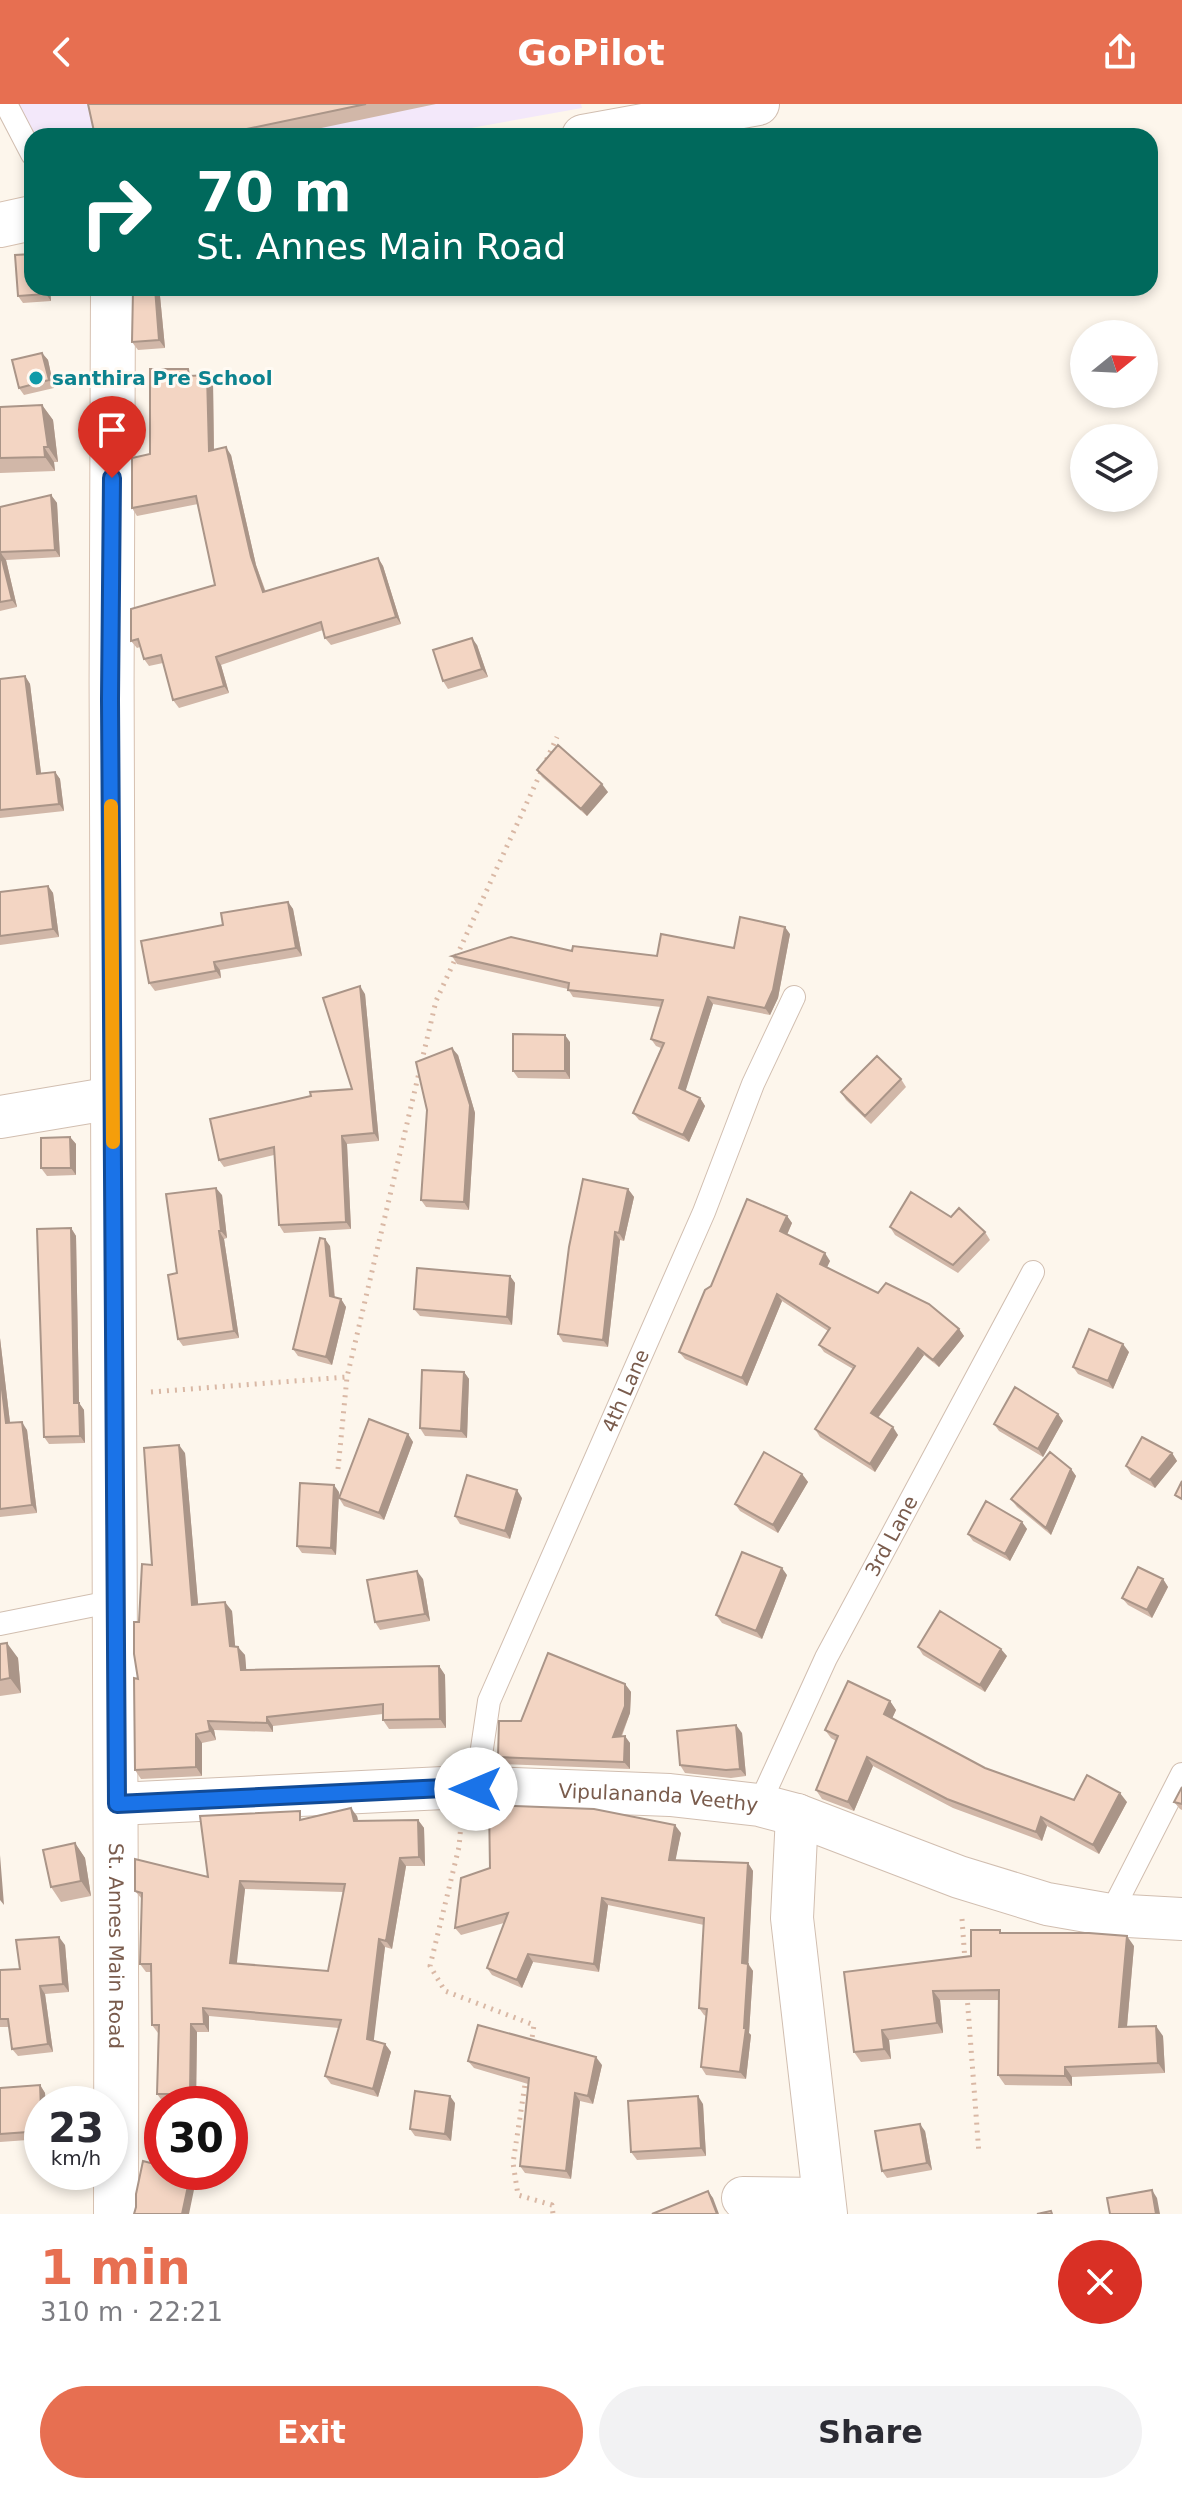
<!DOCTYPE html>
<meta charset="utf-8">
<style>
:root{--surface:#fff;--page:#f2f2f3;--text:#2b2b33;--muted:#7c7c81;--accent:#e76f51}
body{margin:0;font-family:"DejaVu Sans",sans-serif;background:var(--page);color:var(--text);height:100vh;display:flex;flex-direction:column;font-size:30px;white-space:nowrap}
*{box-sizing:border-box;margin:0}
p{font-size:26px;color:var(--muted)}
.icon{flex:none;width:44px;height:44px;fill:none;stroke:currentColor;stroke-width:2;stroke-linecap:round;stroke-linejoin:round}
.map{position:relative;height:2110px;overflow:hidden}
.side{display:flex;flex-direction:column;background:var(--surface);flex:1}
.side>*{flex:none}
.top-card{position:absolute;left:24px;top:24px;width:1134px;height:168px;border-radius:24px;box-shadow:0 4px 12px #0003;background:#00695c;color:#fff;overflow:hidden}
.needle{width:52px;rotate:72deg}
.controls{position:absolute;left:1070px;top:216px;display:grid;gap:16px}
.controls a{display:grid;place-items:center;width:88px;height:88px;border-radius:50%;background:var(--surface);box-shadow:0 4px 12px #0003;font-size:40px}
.speed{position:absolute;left:24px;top:1982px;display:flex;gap:16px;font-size:40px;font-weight:700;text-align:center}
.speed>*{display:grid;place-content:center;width:104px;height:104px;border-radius:50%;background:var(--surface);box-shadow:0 4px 12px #0003;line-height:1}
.speed small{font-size:20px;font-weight:400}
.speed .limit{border:12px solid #d22;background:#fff;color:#111}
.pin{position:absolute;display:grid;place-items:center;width:68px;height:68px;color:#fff;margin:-82px -34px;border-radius:50% 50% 50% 0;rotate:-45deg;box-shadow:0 0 8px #0007}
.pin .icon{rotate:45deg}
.me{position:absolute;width:88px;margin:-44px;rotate:270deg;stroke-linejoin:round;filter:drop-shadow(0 0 6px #0008)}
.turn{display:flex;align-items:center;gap:28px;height:168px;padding:0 40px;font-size:36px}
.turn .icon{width:104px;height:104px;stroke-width:2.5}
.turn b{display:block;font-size:56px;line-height:68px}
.round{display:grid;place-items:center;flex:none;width:84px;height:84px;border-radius:42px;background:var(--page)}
.overview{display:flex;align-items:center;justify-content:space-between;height:136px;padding:0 40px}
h1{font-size:48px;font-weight:600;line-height:60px;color:var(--accent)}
.cta{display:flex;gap:16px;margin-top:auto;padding:16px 40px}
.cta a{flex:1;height:92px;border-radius:48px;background:var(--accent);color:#fff;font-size:32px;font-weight:600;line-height:92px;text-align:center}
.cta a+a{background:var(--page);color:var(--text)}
header{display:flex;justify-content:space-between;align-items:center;height:104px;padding:0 40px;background:var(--accent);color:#fff;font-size:36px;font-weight:600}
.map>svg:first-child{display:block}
</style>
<header><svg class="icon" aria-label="back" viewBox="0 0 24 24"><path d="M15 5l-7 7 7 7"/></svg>GoPilot<svg class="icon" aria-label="share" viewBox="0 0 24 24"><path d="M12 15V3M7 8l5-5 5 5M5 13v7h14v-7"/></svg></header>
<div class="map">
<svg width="1182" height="2110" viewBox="0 0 1182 2110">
<rect width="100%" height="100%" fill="#fdf6ec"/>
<path fill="#f3e8fa" d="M14,0h567l1,4 -156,28h-391z"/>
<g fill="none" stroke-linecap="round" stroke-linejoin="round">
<defs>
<g id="lane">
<path d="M6,0l26,50"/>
<path d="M0,1520l115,-23"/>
<path id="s1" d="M476,1685l13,-88 215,-489 49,-128 41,-87"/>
<path id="s2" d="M759,1701l67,-147 207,-386"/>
<path d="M1110,1811l72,-141"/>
</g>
<g id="street">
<path d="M583,32l175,-32"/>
<path d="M0,1013l113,-19"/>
<path id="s3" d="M117,1700l347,-17 206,8 89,10 38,10 162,62 88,27 63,11 72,4"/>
<path d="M797,1711l-5,103 34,296"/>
<path d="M743,2094l80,1"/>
</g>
<g id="secondary">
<path d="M0,121l32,-7"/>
<path id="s4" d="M113,184c-5,642 5,1284 3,1926"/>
</g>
</defs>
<use href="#lane" stroke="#d1beb0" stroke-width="24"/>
<use href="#street" stroke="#d1beb0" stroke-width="44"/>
<use href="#secondary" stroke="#d6c0b0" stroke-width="46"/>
<path stroke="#d9b8a5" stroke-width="5" stroke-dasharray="2 6" stroke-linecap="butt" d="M151,1288l196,-15
M338,1365l9,-92 89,-376 121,-264
M461,1720l-2,23 -29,119 15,25 89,34 -3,20
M962,1815l3,42
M967,1891l12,159
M526,1974l-13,85 5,32 34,10 1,9"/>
<use href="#lane" stroke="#fff" stroke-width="22"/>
<use href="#street" stroke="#fff" stroke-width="42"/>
<use href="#secondary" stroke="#fff" stroke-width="44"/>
</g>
<path fill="#d1b7a8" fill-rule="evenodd" d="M88,0h348l-153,32h-188z
M50,184l1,13 -28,2 -5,-7z
M160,192l5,52 -27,2 -6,-8z
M42,249l6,7 6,28 -30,7 -5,-7z
M193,272l20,7 1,67 17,5 25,110 10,27 112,-34 5,8 18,58 -70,21 -6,-7 -2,-8 -102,35 8,28 -50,15 -6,-8 -10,-37 -14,3 -5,-7 -4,-12 -3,1 -6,-7 84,-56 -17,-81 -61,12 -5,-8z
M42,301l11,15 5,42h-4l1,9 -55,2v-66z
M51,391l6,8 3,54 -54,3 11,47 -17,4v-104z
M477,541l11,32 -40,12 -5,-8z
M25,572l5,8 11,89 14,-1 5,7 4,32 -64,7v-139z
M537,666l71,22 -21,24 -45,-39z
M48,782l5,7 6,44 -59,8v-53z
M288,798l5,7 9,47 -82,14 1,8 -66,13 -6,-8 74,-58z
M790,830l-12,64 -8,17 -57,-11 -28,87 15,7 5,8 -16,36 -50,-22 -6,-7 28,-65 -5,-2 -5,-7 10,-32 -88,-10 -5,-8 -111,-25 -5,-8 120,-5 85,5 77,-8z
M365,890l14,147 -32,3 4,85 -67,4 -5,-8 -5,-70 -50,12 -5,-7 133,-71z
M570,938v37l-52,-1 -5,-7z
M458,951l17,58 -6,97 -43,-3 -5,-7z
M901,975l5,8 -35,37 -25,-24 -5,-8z
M70,1033l6,7v31l-29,1 -6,-8z
M628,1085l6,8 -10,44 -4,-1 -12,107 -45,-5 -5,-8z
M222,1091l5,43 -3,1 15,99 -56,8 -5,-7z
M787,1112l5,7 -5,12 43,26 -3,6 51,26 81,36 5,7 -25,31 -15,-12 -46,63 20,17 -23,37 -55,-35 -5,-8 38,-60 -29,-17 -5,-7 9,-14 -46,-30 -35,85 -62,-27 -6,-7z
M951,1113l34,15 5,8 -32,33 -63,-38 -5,-8z
M71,1124l5,8 3,167 5,7 1,33 -36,1 -5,-7z
M330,1142l5,51 6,2 5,8 -14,58 -34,-9 -5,-7z
M510,1172l5,7 -3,42 -92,-9 -6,-7z
M0,1234l10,85 17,7 10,83 -37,4z
M1129,1248l-16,37 -35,-15 -5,-7z
M464,1268l5,7 -2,59 -42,-2 -5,-8z
M1058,1310l5,7 -20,36 -44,-26 -5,-7z
M408,1330l5,8 -29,78 -40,-14 -5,-8z
M185,1349l13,152 34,6 3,36 10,8 1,14 193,-3 6,9 1,53 -57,1 -6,-9v-6l-110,12v6l-59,-2 2,10 -14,3v33l-61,3 -6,-9 3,-91 1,-57 13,-57z
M1172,1349l5,8 -22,27 -24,-14 -5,-8z
M1071,1365l5,7 -25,59 -34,-28 -6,-8z
M802,1370l6,8 -30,51 -38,-22 -5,-7z
M339,1388l-3,63 -34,-2 -5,-7z
M522,1394l-12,41 -50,-15 -5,-8z
M1022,1418l5,7 -17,32 -37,-20 -5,-7z
M787,1471l-25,64 -40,-16 -6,-8z
M423,1475l7,42 -50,9 -5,-8z
M1163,1475l5,8 -16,31 -24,-13 -6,-7z
M0,1540l18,14 3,35 -21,3z
M918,1543l89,9 -22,36 -62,-37z
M625,1580l6,8 -1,21 -8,23 8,7v26l-127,-5 -5,-7 23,-36z
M890,1597l6,9 -4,8 93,50 89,32 53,2 -28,52 -52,-28 -5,15 -89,-33 -80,-42 -19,45 -32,-12 -6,-9 20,-49 -5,-3 -6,-8z
M742,1629l4,43 -15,2 -46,-5 -5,-8z
M1182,1683v23l-2,-1 -6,-7z
M357,1712l1,5 60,-1 6,8 1,38h-19l-14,83 -7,-2 -12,94 12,3 6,8 -13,45 -47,-13 -6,-8 14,-48 -130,-12v16h-12l-1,69 21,-3 4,6h-51l11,-2h-18l-6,-8 1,-61 -6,-8 -1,-53h-5l-6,-8 2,-65 -7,-8 73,-14 98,-59zM245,1785l98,3 -15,79 -92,-7z
M681,1729l-6,27 73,3 5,8 -5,92 5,8 -4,62 2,2 -5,44 -40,-4 -5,-8 5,-51 -2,-1 -5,-7 5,-83 -96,-20 -9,67 -66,-10 -11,26 -30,-13 -5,-7 17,-45 -43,12 -6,-7z
M75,1739l10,15 6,38 -30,6 -10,-15z
M1002,1829l132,13 -7,81 36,9 2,37 -93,4v9l-67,-1 -7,-10 1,-75h-59l3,33 -54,7 2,19 -30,3 -7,-10 117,-96z
M65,1841l4,47 -24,2 8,58 -35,4 -6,-7 -3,-22h-9v-57l20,-1z
M468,1957l134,4 -9,39 -13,-3 -9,78 -46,-6 -5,-7 8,-82 -54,-16z
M40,1981l5,8 -3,11v35l-42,3v-54z
M455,1999l-4,38 -36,-5 -5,-7z
M703,2000l3,52 -69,4 -6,-8z
M925,2027l7,39 -45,8 -5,-7z"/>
<path fill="#aa9588" d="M45,184h5l1,13 -5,-7z
M155,184l5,8 5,52 -6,-8z
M42,249l6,7 6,28 -5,-8z
M207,271l6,8 1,76 -5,-8z
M42,301l11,15 5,42 -10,-15z
M44,343l10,15 1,9 -10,-14z
M226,343l5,8 25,110 12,35 -5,-8 -12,-35z
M51,391l6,8 3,54 -5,-7z
M0,448l6,8 11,47 -5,-7z
M378,454l5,8 18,58 -5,-7z
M472,534l5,7 11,32 -6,-8z
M216,553l5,8 8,28 -5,-7z
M25,572l5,8 12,97 -5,-7z
M55,668l5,7 4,32 -5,-7z
M602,680l6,8 -21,24 -6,-7z
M48,782l5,7 6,44 -6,-8z
M288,798l5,7 9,47 -6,-8z
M785,823l5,7 -12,64 -8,17 -5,-7z
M214,858l6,8 1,8 -5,-7z
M360,882l5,8 14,147 -5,-8z
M708,893l5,7 -29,92 -5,-8z
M565,931l5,7v37l-5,-8z
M452,944l6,7 17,58 -6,97 -5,-8z
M700,994l5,8 -16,36 -6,-7z
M342,1032l5,8 4,85 -5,-7z
M70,1033l6,7v31l-5,-7z
M216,1084l6,7 5,43 -6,-7z
M628,1085l6,8 -10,44 -5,-8z
M787,1112l5,7 -7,16 -5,-8z
M71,1124l5,8 3,167 5,7 1,33 -5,-7 -6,-33z
M219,1127l5,8 15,99 -5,-7z
M615,1128l5,8 -12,107 -5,-7z
M325,1135l5,7 5,58 -5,-8z
M825,1149l5,8 -5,10 -5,-7z
M510,1172l5,7 -3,42 -5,-8z
M777,1190l5,7 -35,85 -5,-8z
M341,1195l5,8 -14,58 -6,-8z
M959,1225l5,7 -25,31 -6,-7z
M0,1234l11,93 -5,-8 -6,-50z
M1123,1240l6,8 -16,37 -5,-8z
M918,1244l6,7 -48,65 -5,-7z
M464,1268l5,7 -2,59 -6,-7z
M1058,1310l5,7 -20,36 -5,-8z
M22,1318l5,8 10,83 -5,-8z
M893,1323l5,8 -23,37 -5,-8z
M408,1330l5,8 -29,78 -5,-7z
M179,1341l6,8 14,161 -7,-9z
M1172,1349l5,8 -22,27 -5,-8z
M1071,1365l5,7 -25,59 -5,-7z
M802,1370l6,8 -30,51 -5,-8z
M334,1381l5,7 -3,63 -5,-7z
M517,1386l5,8 -12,41 -5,-8z
M1022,1418l5,7 -17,32 -5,-7z
M782,1464l5,7 -25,64 -6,-8z
M417,1467l6,8 7,42 -5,-7z
M1163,1475l5,8 -16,31 -5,-8z
M225,1498l7,9 4,44 -6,-9z
M7,1539l11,15 3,35 -11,-15z
M238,1543l7,8 2,23 -6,-8z
M1001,1545l6,7 -22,36 -5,-7z
M439,1562l6,9 1,53 -6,-9z
M625,1580l6,8 -1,21 -12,31 -5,-7z
M890,1597l6,9 -6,13 -6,-9z
M267,1613l6,9v6l-6,-9z
M208,1617l6,9 2,10 -6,-9z
M736,1621l6,8 4,43 -6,-7z
M196,1630l6,9v33l-6,-9z
M625,1632l5,7v26l-6,-7z
M867,1653l6,9 -19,45 -6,-9z
M1120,1689l7,9 -28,52 -6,-9z
M351,1704l6,8 3,13 -6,-8z
M1041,1713l6,9 -5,15 -6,-9z
M418,1716l6,8 1,38 -6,-9z
M675,1721l6,8 -7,35 -5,-8z
M75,1739l10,15 6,38 -10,-15z
M0,1751l4,50 -4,-5z
M400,1754l6,8 -14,83 -6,-8z
M748,1759l5,8 -5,100 -6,-8z
M240,1777l5,8 -9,82 -6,-8z
M602,1794l6,7 -9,67 -5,-8z
M1127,1832l7,10 -8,91 -7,-10z
M59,1833l6,8 4,47 -6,-8z
M379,1835l6,8 -12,100 -6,-8z
M528,1850l5,8 -11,26 -5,-8z
M748,1860l5,7 -4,62 2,2 -5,44 -6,-7z
M40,1882l5,8 8,58 -5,-8z
M933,1887l7,9 3,33 -6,-10z
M203,1904l6,8v16l-5,-8z
M191,1920l6,8 -1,70 -6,-8z
M1156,1922l7,10 2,37 -7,-10z
M882,1926l7,10 2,19 -7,-10z
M385,1940l6,8 -13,45 -5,-8z
M596,1953l6,8 -9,39 -5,-8z
M1065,1963l7,10v9l-7,-10z
M40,1981l5,8 1,11h-4z
M575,1989l5,8 -9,78 -5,-8z
M450,1992l5,7 -4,38 -6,-7z
M698,1992l5,8 3,52 -5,-8z
M920,2020l5,7 7,39 -5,-7z
M191,2068l5,8 -7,34h-7z
M1152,2086l5,8 3,16h-4z
M708,2087l5,7 6,16h-2z"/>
<path fill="#f3d5c3" stroke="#aa9588" stroke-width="2" fill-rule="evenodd" d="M88,0h278l-153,32h-118z
M32,150v34h13l1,6 -28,2 -3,-41z
M155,184l4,52 -27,2 1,-52z
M42,249l7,27 -30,8 -7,-28z
M150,265h38l1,7 18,-1 2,76 17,-4 25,110 12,35 115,-34 18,59 -71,21 -4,-16 -105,35 8,29 -51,14 -12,-45 -17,4 -6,-20 -7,2v-32l84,-24 -19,-89 -64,12v-50l18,-4z
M42,301l6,42h-4l1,10 -45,1v-51z
M51,391l4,55 -55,2 12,48 -12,2v-95z
M472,534l10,31 -39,12 -10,-31z
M25,572l12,98 18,-2 4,32 -59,6v-131z
M558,641l44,39 -21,25 -44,-39z
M48,782l5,43 -53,7v-44z
M288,798l8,46 -82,14 2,9 -67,12 -8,-42 82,-16 -2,-12z
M740,813l45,10 -12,63 -8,18 -57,-11 -29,91 21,10 -17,37 -50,-22 31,-70 -13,-4 12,-39 -95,-10 1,-7 -117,-27 59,-19 61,14 1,-5 84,10 4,-22 73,14z
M360,882l14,147 -32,3 4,86 -67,3 -5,-78 -55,13 -9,-41 101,-23 -1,-4 42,-3 -29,-91z
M513,930l52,1v36h-52z
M452,944l18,57 -6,97 -43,-2 6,-90 -11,-48z
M877,952l24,23 -36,37 -24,-24z
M70,1033l1,31h-30v-30z
M583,1075l45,10 -9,44 -4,-1 -12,108 -45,-6 11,-87z
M216,1084l5,43h-2l15,100 -56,8 -10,-64 9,-2 -11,-79z
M911,1088l40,25 8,-9 26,24 -32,33 -63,-38z
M747,1095l40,17 -7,15 45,22 -5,11 58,29 8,-10 43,21 30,25 -26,31 -15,-12 -47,65 22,14 -23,37 -55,-35 40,-63 -36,-21 11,-17 -53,-34 -35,84 -63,-26 26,-62 6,-4z
M71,1124l3,175h5l1,33 -36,1 -7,-208z
M320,1134l5,1 5,57 11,3 -15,58 -33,-8z
M417,1164l93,8 -3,41 -93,-8z
M1089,1225l34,15 -15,37 -35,-14z
M422,1266l42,2 -3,59 -41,-3z
M0,1269l6,50 16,-1 10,83 -32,4z
M1015,1283l43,27 -20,35 -44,-25z
M369,1315l39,15 -29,79 -40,-15z
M1142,1333l30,16 -22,27 -24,-14z
M179,1341l13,160 33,-3 5,44 8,1 3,23 198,-4 1,53 -57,1v-16l-116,13v6l-59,-2 2,10 -14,3v33l-61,3 -1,-92 4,1 -4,-25v-32h5l3,-58 10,1 -8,-117z
M764,1348l38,22 -29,51 -38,-21z
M1050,1348l21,17 -25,59 -35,-29z
M467,1371l50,15 -12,41 -50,-15z
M1182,1377v18l-7,-4z
M300,1379l34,2 -3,63 -34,-2z
M986,1397l36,21 -17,32 -37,-20z
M742,1448l40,16 -26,63 -40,-16z
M1138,1463l25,12 -16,31 -25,-12z
M417,1467l8,43 -50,8 -8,-42z
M940,1507l61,38 -21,36 -62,-38z
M7,1539l3,35 -10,2v-36z
M548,1549l77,31v22l-12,31 12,-1 -1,26 -126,-5 1,-36h22z
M848,1577l42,20 -6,13 101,54 89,32 13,-25 33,18 -27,52 -52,-28 -5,15 -89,-33 -80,-42 -19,45 -32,-12 22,-54 -13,-6z
M736,1621l4,44 -14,1 -46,-5 -3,-34z
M1182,1683v17l-8,-2z
M489,1701l105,4 81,16 -6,35 79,3 -6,100 6,1 -4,64h2l-6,44 -39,-5 6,-58 -8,-1 5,-90 -102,-20 -8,66 -66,-10 -11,26 -30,-12 21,-55 -53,15 6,-50 29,-10z
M351,1704l3,13 64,-1 1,37 -19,1 -14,83 -7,-2 -12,100 18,5 -12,45 -48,-13 16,-56 -138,-12 1,16h-13l-1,70h-33l2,-69h-7l-1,-61h-11l2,-71 -7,-2v-32l73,18 -8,-61 100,-5v9zM240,1777l105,3 -17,87 -98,-8z
M75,1739l6,38 -30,6 -8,-37z
M971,1826h29v3h89l38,3 -8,91 37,-1 2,37 -93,4v9l-67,-1 1,-85 -66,1 4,32 -55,7 2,19 -30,3 -10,-80 127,-16z
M59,1833l4,47 -23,2 8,58 -36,5 -4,-30h-8v-49l20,-1 -4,-29z
M478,1921l118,32 -8,39 -13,-3 -9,78 -46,-5 9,-88 -61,-17z
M40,1981l2,46 -42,3v-46z
M415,1987l35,5 -5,38 -35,-5z
M698,1992l3,52 -70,4 -3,-51z
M217,1994l1,6h-48v-1z
M920,2020l7,39 -45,8 -7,-40z
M143,2057l19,5v6h29l-9,42h-48l2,-7v-13z
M1152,2086l4,24h-46l-3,-16z
M708,2087l9,23h-65z
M1051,2107l1,3h-15z"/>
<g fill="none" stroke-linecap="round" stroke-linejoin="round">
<defs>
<path id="route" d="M112,374l-2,222 7,1104 347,-17 12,2"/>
</defs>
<use href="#route" stroke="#114b97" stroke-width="20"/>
<use href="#route" stroke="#1a73e8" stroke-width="14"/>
<path stroke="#f59e0b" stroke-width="14" d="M111,702l2,336"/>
</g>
<circle fill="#0f9aa8" stroke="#fffaf3" stroke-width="3" cx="36" cy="274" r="8"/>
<g text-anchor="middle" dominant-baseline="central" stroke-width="6" stroke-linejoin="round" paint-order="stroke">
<g font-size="20" font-weight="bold" fill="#0d838f" stroke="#fffaf3" text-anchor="start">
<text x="52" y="274">santhira Pre School</text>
</g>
<g font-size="20" fill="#7a5c4d" stroke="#fffaf3">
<text stroke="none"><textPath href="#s1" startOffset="428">4th Lane</textPath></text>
<text stroke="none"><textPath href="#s2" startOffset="300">3rd Lane</textPath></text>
<text stroke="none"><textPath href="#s3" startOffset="542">Vipulananda Veethy</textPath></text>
<text stroke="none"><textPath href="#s4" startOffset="1658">St. Annes Main Road</textPath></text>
</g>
</g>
</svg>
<div class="controls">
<a><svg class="needle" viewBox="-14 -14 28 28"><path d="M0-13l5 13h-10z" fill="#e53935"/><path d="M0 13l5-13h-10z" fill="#7c7c81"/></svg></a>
<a><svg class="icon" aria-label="layers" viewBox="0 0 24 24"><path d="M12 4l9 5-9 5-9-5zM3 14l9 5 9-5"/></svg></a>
</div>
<div class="speed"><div>23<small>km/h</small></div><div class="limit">30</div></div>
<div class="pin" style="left:112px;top:374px;background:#d93025"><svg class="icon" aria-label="arrive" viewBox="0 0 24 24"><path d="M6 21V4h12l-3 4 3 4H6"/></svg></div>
<svg class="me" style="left:476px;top:1685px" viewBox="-20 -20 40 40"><circle r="19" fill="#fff"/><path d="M0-13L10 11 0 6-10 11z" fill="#1a73e8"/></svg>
<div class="top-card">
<div class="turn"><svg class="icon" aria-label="right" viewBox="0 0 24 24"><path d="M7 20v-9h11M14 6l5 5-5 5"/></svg><div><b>70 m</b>St. Annes Main Road</div></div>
</div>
</div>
<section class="side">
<div class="overview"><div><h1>1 min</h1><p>310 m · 22:21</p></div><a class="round" style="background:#d93025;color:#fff"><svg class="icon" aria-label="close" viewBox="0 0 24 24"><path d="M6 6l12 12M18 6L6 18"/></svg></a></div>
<div class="cta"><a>Exit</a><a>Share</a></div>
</section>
